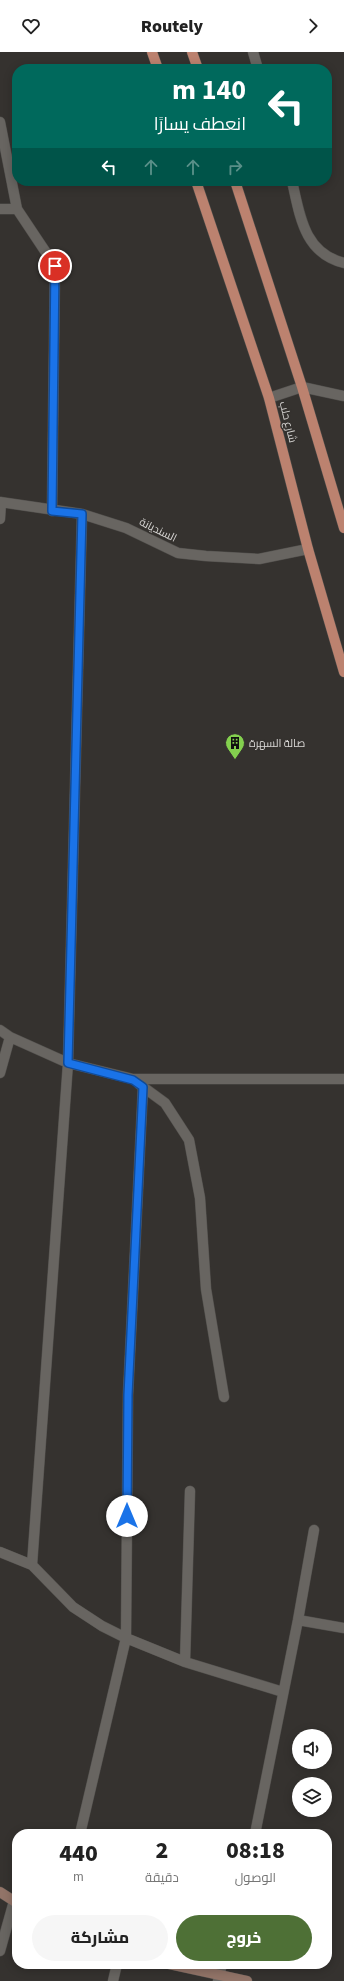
<!DOCTYPE html>
<html lang="ar">
<meta charset="utf-8">
<style>
:root{--surface:#fff;--page:#f6f6f6;--text:#222;--muted:#767676;--accent:#4e7036}
body{margin:0;font-family:"Source Sans 3",Cairo,sans-serif;background:var(--page);color:var(--text);direction:rtl;height:100vh;display:flex;flex-direction:column;font-size:15px;white-space:nowrap}
*{box-sizing:border-box;margin:0}
p{font-size:13px;color:var(--muted)}
.icon{flex:none;width:22px;height:22px;fill:none;stroke:currentColor;stroke-width:2;stroke-linecap:round;stroke-linejoin:round}
.map{position:relative;flex:1;overflow:hidden;direction:ltr}
.panel{position:absolute;left:12px;top:1777px;width:320px;height:140px;display:flex;flex-direction:column;background:var(--surface);border-radius:16px;box-shadow:0 2px 10px #0003;direction:rtl}
.panel>*{flex:none}
.banner{position:absolute;left:12px;top:12px;width:320px;height:122px;border-radius:16px;box-shadow:0 2px 10px #0003;direction:rtl;background:#00695c;color:#fff;overflow:hidden}
.buttons{position:absolute;left:292px;top:1677px;display:grid;gap:8px}
.buttons a{display:grid;place-items:center;width:40px;height:40px;border-radius:50%;background:var(--surface);box-shadow:0 2px 10px #0003;font-size:20px}
.pin{position:absolute;display:grid;place-items:center;width:34px;height:34px;color:#fff;margin:-17px;border:2px solid #fff;border-radius:50%;box-shadow:0 1px 4px #0007}
.me{position:absolute;width:44px;margin:-22px;rotate:0deg;stroke-linejoin:round;filter:drop-shadow(0 0 3px #0008)}
.turn{display:flex;align-items:center;gap:14px;height:84px;padding:0 20px;font-size:18px}
.turn .icon{width:52px;height:52px;stroke-width:2.5}
.turn b{display:block;font-size:28px;line-height:34px}
.lanes{display:flex;align-items:center;height:38px;padding:0 20px;background:#0003;justify-content:center;gap:20px;direction:ltr}
.lanes .off{opacity:.35}
.eta{display:flex;justify-content:space-evenly;align-items:center;height:68px;text-align:center}
.eta b{font-size:24px;font-weight:800;line-height:28px}
.button{display:flex;gap:8px;margin-top:auto;padding:8px 20px}
.button a{flex:1;height:46px;border-radius:24px;background:var(--accent);color:#fff;font-size:16px;font-weight:800;line-height:46px;text-align:center}
.button a+a{background:var(--page);color:var(--text)}
header{display:flex;justify-content:space-between;align-items:center;height:52px;padding:0 20px;background:var(--surface);font-size:18px;font-weight:800}
.map>svg:first-child{display:block}
</style>
<header><svg class="icon" aria-label="forward" viewBox="0 0 24 24"><path d="M9 5l7 7-7 7"/></svg>Routely<svg class="icon" aria-label="heart" viewBox="0 0 24 24"><path d="M12 20l-8-8c-3-5 5-10 8-4 3-6 11-1 8 4z"/></svg></header>
<div class="map">
<svg width="344" height="1929" viewBox="0 0 344 1929">
<rect width="100%" height="100%" fill="#35322f"/>
<g fill="none" stroke-linecap="round" stroke-linejoin="round">
<defs>
<path id="minor" d="M253,0l5,17
M0,70l17,87
M292,129c8,35 12,72 52,82
M0,157h17l38,57 -3,245
M0,450l82,12 44,14 52,25 28,3 53,3 49,-10
M0,467l1,-17
M0,978l10,7 58,26 65,16h211
M0,1021l10,-36
M139,1032l26,19 24,37 11,58 6,91 18,108
M0,1500l32,13 41,42 29,19 24,12 59,24 98,30
M32,1513l36,-502 14,-549
M298,1568l46,8
M185,1610l5,-171
M80,1782l46,-196 2,-243 15,-308
M255,1782l43,-214 16,-90
M0,1899l14,-50
M113,1929l4,-17
M218,1929l4,-17"/>
<path id="tertiary" d="M269,346l33,-11 42,9"/>
<path id="secondary" d="M0,1840l17,11
M169,1912l78,17"/>
<path id="primary" d="M152,0l6,17
M192,0l6,17
M196,129l73,217 39,151 36,123
M235,129l67,206 42,141"/>
</defs>
<use href="#minor" stroke="#514f4c" stroke-width="11"/>
<use href="#tertiary" stroke="#514f4c" stroke-width="11"/>
<use href="#secondary" stroke="#514f4c" stroke-width="11"/>
<use href="#primary" stroke="#514f4c" stroke-width="11"/>
<use href="#minor" stroke="#686561" stroke-width="10"/>
<use href="#tertiary" stroke="#686561" stroke-width="10"/>
<use href="#secondary" stroke="#927468" stroke-width="10"/>
<use href="#primary" stroke="#bc826f" stroke-width="10"/>
</g>
<g fill="none" stroke-linecap="round" stroke-linejoin="round">
<defs>
<path id="route" d="M55,214l-3,245 30,3 -14,549 65,17 10,7 -15,308 -1,121"/>
</defs>
<use href="#route" stroke="#114b97" stroke-width="10"/>
<use href="#route" stroke="#1a73e8" stroke-width="7"/>
</g>
<defs>
<symbol id="building-pin" viewBox="-11 -11 22 30"><path d="M0 17L-7.5 6A9.5 9.5 0 1 1 7.5 6Z" fill="#83d04e" stroke="#35322f"/><path d="M-4-6H4V6H1V3H-1V6H-4ZM-2.5-4.3h1.7v1.8h-1.7ZM.8-4.3h1.7v1.8H.8ZM-2.5-1h1.7V.8h-1.7ZM.8-1h1.7V.8H.8Z" fill="#111"/></symbol>
</defs>
<g fill-rule="evenodd">
<use href="#building-pin" x="224" y="680" width="22" height="30"/>
</g>
<g text-anchor="middle" dominant-baseline="central" stroke-width="3" stroke-linejoin="round" paint-order="stroke">
<g font-size="11" fill="#d9d7d5" stroke="#35322f">
<text transform="translate(288 370) rotate(76)">شارع حلب</text>
<text transform="translate(158 478) rotate(26)">السنديانة</text>
</g>
<g font-size="11" fill="#d9d7d5" stroke="#35322f" text-anchor="start">
<text x="249" y="691">صالة السهرة</text>
</g>
</g>
</svg>
<div class="buttons">
<a><svg class="icon" aria-label="sound" viewBox="0 0 24 24"><path d="M4 9h4l5-4v14l-5-4H4zM17 9q2 3 0 6"/></svg></a>
<a><svg class="icon" aria-label="layers" viewBox="0 0 24 24"><path d="M12 4l9 5-9 5-9-5zM3 14l9 5 9-5"/></svg></a>
</div>
<div class="pin" style="left:55px;top:214px;background:#d93025"><svg class="icon" aria-label="arrive" viewBox="0 0 24 24"><path d="M6 21V4h12l-3 4 3 4H6"/></svg></div>
<svg class="me" style="left:127px;top:1464px" viewBox="-20 -20 40 40"><circle r="19" fill="#fff"/><path d="M0-13L10 11 0 6-10 11z" fill="#1a73e8"/></svg>
<div class="banner">
<div class="turn"><svg class="icon" aria-label="left" viewBox="0 0 24 24"><path d="M17 20v-9H6M10 6l-5 5 5 5"/></svg><div><b>140 m</b>انعطف يسارًا</div></div>
<div class="lanes"><svg class="icon" aria-label="left" viewBox="0 0 24 24"><path d="M17 20v-9H6M10 6l-5 5 5 5"/></svg><svg class="icon off" aria-label="ahead" viewBox="0 0 24 24"><path d="M12 20V5M6 11l6-6 6 6"/></svg><svg class="icon off" aria-label="ahead" viewBox="0 0 24 24"><path d="M12 20V5M6 11l6-6 6 6"/></svg><svg class="icon off" aria-label="right" viewBox="0 0 24 24"><path d="M7 20v-9h11M14 6l5 5-5 5"/></svg></div>
</div>
<section class="panel">
<div class="eta">
<div><b>08:18</b><p>الوصول</p></div>
<div><b>2</b><p>دقيقة</p></div>
<div><b>440</b><p>m</p></div>
</div>
<div class="button"><a>خروج</a><a>مشاركة</a></div>
</section>
</div>
